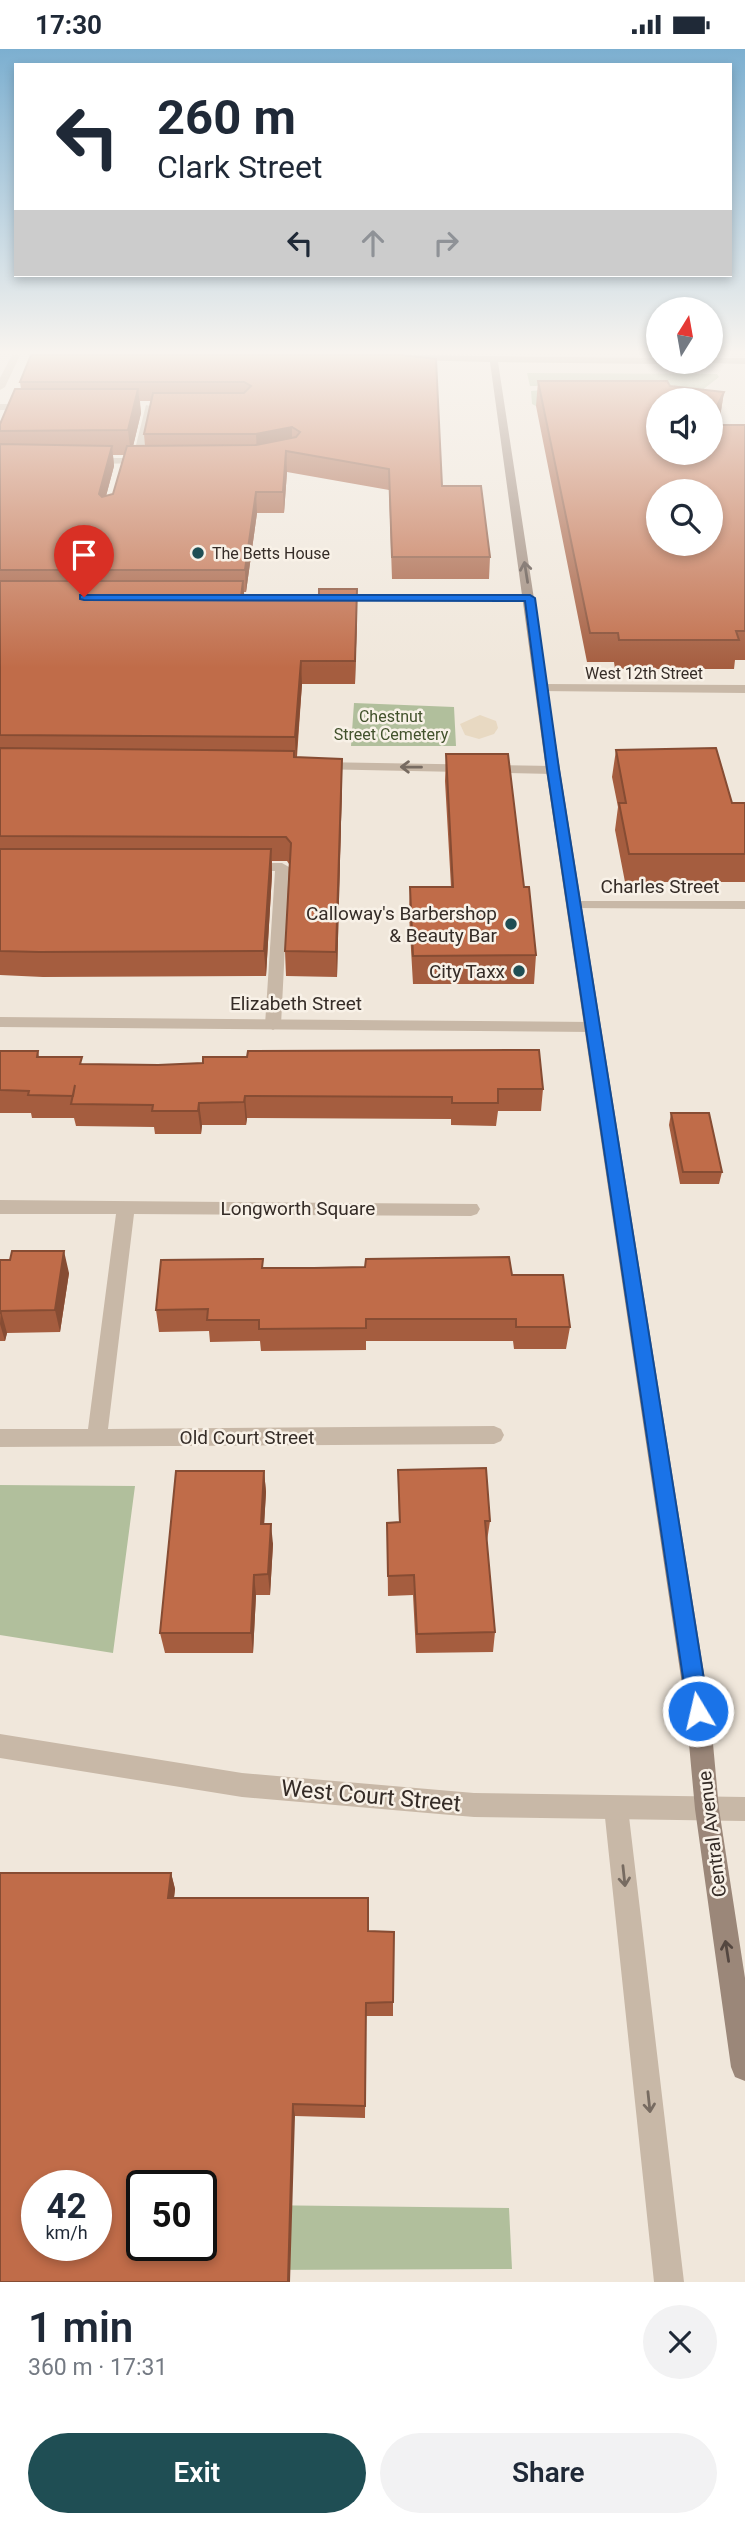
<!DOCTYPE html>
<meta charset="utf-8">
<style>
:root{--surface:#fff;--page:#f2f2f3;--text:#1f2937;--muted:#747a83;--accent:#1f4e54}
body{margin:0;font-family:Roboto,sans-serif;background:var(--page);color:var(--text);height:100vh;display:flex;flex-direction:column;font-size:26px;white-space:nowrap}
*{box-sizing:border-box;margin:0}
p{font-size:23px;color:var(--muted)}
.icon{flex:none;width:38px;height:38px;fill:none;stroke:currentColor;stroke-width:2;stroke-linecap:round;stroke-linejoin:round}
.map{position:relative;height:2233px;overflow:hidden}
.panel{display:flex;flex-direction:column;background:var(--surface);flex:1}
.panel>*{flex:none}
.banner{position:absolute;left:14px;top:14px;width:718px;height:214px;border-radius:0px;box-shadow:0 4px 10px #0003;background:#fff;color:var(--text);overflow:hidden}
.needle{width:46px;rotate:11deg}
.controls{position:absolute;left:646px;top:248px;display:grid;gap:14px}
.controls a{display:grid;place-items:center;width:77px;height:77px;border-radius:50%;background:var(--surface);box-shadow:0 4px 10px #0003;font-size:35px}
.speed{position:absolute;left:21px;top:2121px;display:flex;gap:14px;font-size:35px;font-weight:700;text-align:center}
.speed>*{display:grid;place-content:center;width:91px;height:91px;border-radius:50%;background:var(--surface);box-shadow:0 4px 10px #0003;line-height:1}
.speed small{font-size:18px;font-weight:400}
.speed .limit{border:4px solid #111;border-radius:10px;background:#fff;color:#111}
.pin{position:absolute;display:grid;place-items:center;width:60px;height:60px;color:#fff;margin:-72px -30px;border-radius:50% 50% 50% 0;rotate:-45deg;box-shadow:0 0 7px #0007}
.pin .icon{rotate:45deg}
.me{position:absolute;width:77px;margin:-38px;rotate:351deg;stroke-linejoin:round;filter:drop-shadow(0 0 5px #0008)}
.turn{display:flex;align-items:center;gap:24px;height:147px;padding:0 28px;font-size:32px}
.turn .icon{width:91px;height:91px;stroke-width:2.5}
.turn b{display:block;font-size:49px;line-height:60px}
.lanes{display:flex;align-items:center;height:66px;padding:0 28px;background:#0003;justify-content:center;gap:35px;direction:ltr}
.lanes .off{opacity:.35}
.round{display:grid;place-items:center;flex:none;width:74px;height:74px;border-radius:37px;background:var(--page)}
.headline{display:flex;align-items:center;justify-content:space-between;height:119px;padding:0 28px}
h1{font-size:42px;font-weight:600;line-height:52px}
.primary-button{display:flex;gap:14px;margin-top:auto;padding:14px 28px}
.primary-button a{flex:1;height:80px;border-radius:42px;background:var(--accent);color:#fff;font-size:28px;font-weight:600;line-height:80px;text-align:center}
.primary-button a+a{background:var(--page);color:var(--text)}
.status{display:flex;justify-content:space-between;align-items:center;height:49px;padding:0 35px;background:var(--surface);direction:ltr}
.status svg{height:19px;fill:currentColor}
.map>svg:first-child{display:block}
</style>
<div class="status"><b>17:30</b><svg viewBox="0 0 49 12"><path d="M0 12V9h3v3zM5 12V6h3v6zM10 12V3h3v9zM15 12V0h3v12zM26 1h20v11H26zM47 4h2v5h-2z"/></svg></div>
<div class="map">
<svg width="745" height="2233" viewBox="0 0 745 2233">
<rect width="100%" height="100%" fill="#f0e7db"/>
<path fill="#b1bf9c" d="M527,324l190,1 2,3 -18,14 -43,10 -122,5 -4,-2 -1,-13 11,-1 -1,-4h-11z
M354,654l100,4 2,39h-105z
M0,1436l135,1 -22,167 -113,-18z
M246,2156l263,3 3,61 -270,1z"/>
<path fill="#e8d9c2" d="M480,666l16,6 2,7 -4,6 -15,5 -14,-4 -5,-11z"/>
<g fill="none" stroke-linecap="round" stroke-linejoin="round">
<path fill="#c8b8a7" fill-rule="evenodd" d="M0,355h31l5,3 -5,3h-31z
M146,356l8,2 -12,54 -5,3 -5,-3z
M282,814l7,4 -8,158 -8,5 -8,-5 10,-154h-27l-7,-4 7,-4z"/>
<path fill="#c8b8a7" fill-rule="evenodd" d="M12,306h8l-15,32 -5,3v-12z
M147,409l5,3 -2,2 -59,1 -5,-3 5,-3z
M530,546l4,1v4l-200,1 -6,-3 6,-3z
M318,713l235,4 7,4 -7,4 -240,-5 -2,-3z
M575,852h170v8l-175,-1v-6z
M0,968l592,5 8,5 -8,5 -592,-5z
M0,1151l477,4 3,5 -3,5 -6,2 -337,-2 -26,215 386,-3 7,3 3,6 -3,6 -7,3 -494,3v-18h88l28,-215h-116z
M616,1747l9,3 3,9 56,474h-30l-50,-474 3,-9z"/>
<path fill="#c8b8a7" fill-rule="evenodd" d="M543,635l202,1v8l-206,-2 -2,-3z
M0,1685l242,39 232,20 271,4v24l-271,-4 -232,-20 -242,-39z"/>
<path fill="#9b8779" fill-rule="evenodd" d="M414,306l244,3v4h4l-4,2 -160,-2 62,408 150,941 9,98 26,169v103l-10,-4 -4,-10 -36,-258 -9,-98 -140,-941 -56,-408 -79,-2z
M710,309h35v6l-38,-1 3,-1z"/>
</g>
<path fill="#a55d3f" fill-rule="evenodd" d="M402,306l40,131 48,71 -1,22h-97l-3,-89 -102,-18 -3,41h-27l-11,79h-2v5l113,15 -2,72h-53l-5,73 45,2v24l-5,194 -51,-1 -1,-25 4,-87 -2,-3h-15v13l-6,102 -223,1 -43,-2v-551l21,-35 -1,-7zM140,352h11l-7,33 1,12h-12l8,-33zM113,406h11l-11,39 -7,2 8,-30z
M538,332l132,5 54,6 -4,25 -4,8h29v235h-10l-1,9h-119l-1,-7h-27l-51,-256z
M616,701l116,53h13v79h-120l-10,-52 3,-23 -6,-30z
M446,705l78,133 12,68 -2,29h-121l-4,-69 1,-28h41l-6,-106z
M0,1002h38l1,6 44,7 460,25 -2,22h-43l-2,15 -45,-1v-6l-204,-1 -1,7h-44l-1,9h-46l-1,-7 -78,-1 -2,-8h-42l-1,-5h-31z
M671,1064l51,59 -3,12h-39l-11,-59z
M263,1210v9l249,7 58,52 -4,22h-52l-1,-8h-147v9l-105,1 -1,-10 -50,1 -1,-11 -50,1 -3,-22z
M0,1211l69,13 -9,59 -53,1 -2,8h-5z
M398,1421l92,51 -3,20 8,91 -2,20 -77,1 -3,-58 -25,1 -1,-73h12z
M264,1422l2,21 -2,32 9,20 -3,51h-14l-3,58h-88l-5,-20z
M171,1824l4,16 -1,9 194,33 25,71v14h-27l-1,102 -70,-2 -295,166z"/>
<path fill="#864c33" d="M138,340l3,24 -10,42 -3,-25z
M724,343l-4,25 -10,20v-17z
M292,378v20l-35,7 -1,-20z
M112,397l2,20 -13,49 -2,-21z
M286,402l1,21 -3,41 -1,-21z
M256,443l1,21 -11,79 -1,-22z
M243,532l2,23 -4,-7z
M357,540v23l-2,72v-23z
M301,612l1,23 -6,77 -1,-24z
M342,710v24l-5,194 -1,-25z
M271,800l1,25 -6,102 -2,-25z
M245,1047l2,22 -1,7 -2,-23z
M199,1054l3,22 -1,9 -3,-23z
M64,1202l5,22 -9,59 -5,-22z
M1,1262l6,22 -2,8 -5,-17z
M264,1422l2,21 -3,52 -2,-20z
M271,1475l2,20 -3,51 -2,-21z
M254,1526l2,20 -3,58 -2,-20z
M171,1824l4,16 -3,24 -4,-15z
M293,2055l2,12 -5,166h-2z"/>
<path fill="#c06c49" stroke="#864c33" stroke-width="2" fill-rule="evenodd" d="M31,306h371l34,4 6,127h39l9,71h-98l-3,-88 -103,-18 -3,41h-27l-11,78h-245v-126l112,2 -13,48 3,3 11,-3 14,-48 129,-1 40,-8 4,-5 -8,-5 -36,7h-112l9,-41h91l7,-7 -7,-4h-224z
M538,332h129l3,5 54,6 -14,28v-19h-52v52h52v-28h35v206h-9l3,9h-120l-1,-7h-28zM658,443h52v52h-52z
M15,340h123l-10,41 -128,1v-7z
M0,532h243l-2,16h78v-8h38l-2,72h-54l-6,76 -295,-2z
M0,699l294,3v6l48,2 -6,193 -51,-1 6,-108 -5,-6 -286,-1z
M716,699l16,55h13v51h-116l-10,-51h7l-10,-53z
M446,705h62l16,133h5l7,68 -123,1 -3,-69h43z
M0,800h271l-7,102 -225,1 -39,-1z
M539,1001l4,39h-45v14h-46v-6l-207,-1 -1,6 -45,1 -1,8h-46l1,-6 -82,-1 4,-19 -2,11 -45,-1 1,-4 -29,-1v-39h38l-1,6h45l-2,7 78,1 45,-2v-6h44l1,-6z
M671,1064h38l13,59h-39z
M12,1202h52l-9,59 -54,1 -1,3v-54h10z
M509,1208l3,18h51l7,52h-54v-8h-150v9l-107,1v-9h-52l1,-11 -52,1 5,-50 102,-1 -1,9h52l51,-1 1,-8z
M486,1419l4,53h-5l10,111 -78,2 -3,-59 -26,1 -1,-53 13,-1 -2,-52z
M176,1422h88l-3,53h10l-3,50 -14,1 -3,58h-91z
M0,1824h171l-3,25h200v33l26,1 -1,70 -27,1 -1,103 -72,-2 -5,178h-288zM37,2137h59v59h-59zM142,2137h59v59h-59z"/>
<defs><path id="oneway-shaft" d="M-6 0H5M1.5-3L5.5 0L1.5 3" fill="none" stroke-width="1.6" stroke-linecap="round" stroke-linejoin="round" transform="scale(1.75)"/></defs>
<g stroke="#544740">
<use href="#oneway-shaft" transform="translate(526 523) rotate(-99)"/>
<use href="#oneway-shaft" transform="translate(727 1902) rotate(-99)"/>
</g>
<g stroke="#776b61">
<use href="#oneway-shaft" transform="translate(411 718) rotate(-179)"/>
<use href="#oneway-shaft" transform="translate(624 1827) rotate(84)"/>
<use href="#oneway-shaft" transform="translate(649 2053) rotate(84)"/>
</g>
<linearGradient id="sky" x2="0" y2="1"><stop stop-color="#7cafd0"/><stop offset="0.49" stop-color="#f8f4ef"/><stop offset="1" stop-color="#f8f4ef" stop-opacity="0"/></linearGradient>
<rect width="745" height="619" fill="url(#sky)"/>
<path fill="#1a73e8" stroke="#114b97" stroke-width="2" d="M80,546h450l5,3 24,171 150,942 -3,8 -8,3 -7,-3 -3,-8 -141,-942 -22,-168 -441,-1 -4,-1z"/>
<g fill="#1f4e54" stroke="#f8f1e7" stroke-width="2.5">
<circle cx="198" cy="504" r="7"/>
<circle cx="511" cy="875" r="7"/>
<circle cx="519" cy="922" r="7"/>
</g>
<g text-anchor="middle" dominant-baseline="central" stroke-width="5" stroke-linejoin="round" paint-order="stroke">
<g font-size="16" fill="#352c27" stroke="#f8f1e7" text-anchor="start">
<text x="212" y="504">The Betts House</text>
</g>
<g font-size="16" fill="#352c27" stroke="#f8f1e7">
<text x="644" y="624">West 12th Street</text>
</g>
<g font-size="16" fill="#42522c" stroke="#f8f1e7">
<text x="391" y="667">Chestnut<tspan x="391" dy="18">Street Cemetery</tspan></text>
</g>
<g font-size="19" fill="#352c27" stroke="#f8f1e7">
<text x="660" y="837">Charles Street</text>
<text x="296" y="954">Elizabeth Street</text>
<text x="298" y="1159">Longworth Square</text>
<text x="247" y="1388">Old Court Street</text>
<text transform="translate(712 1785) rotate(-97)">Central Avenue</text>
</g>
<g font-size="19" fill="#352c27" stroke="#f8f1e7" text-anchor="end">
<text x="497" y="864">Calloway's Barbershop<tspan x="497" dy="22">&amp; Beauty Bar</tspan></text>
<text x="505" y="922">City Taxx</text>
</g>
<g font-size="23" fill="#352c27" stroke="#f8f1e7">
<text transform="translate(371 1747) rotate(5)">West Court Street</text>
</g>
</g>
</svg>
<div class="controls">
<a><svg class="needle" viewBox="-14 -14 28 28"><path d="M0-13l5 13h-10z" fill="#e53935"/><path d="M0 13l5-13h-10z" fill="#747a83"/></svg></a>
<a><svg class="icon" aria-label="sound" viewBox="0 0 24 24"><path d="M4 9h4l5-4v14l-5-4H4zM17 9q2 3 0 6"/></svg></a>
<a><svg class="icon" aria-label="search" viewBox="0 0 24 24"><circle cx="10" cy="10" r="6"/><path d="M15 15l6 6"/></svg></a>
</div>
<div class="speed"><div>42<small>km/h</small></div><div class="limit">50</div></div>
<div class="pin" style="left:84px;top:548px;background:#d93025"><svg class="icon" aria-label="arrive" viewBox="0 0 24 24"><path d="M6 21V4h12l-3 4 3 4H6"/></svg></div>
<svg class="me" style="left:698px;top:1662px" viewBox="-20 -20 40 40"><circle r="17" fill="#1a73e8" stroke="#fff" stroke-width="3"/><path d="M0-11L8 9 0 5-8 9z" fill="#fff"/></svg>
<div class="banner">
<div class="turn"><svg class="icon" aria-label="left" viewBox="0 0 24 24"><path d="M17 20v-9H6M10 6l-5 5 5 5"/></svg><div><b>260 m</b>Clark Street</div></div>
<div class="lanes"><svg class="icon" aria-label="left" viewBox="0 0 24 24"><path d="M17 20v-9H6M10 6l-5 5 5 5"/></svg><svg class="icon off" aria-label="ahead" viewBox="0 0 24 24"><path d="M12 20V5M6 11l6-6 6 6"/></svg><svg class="icon off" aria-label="right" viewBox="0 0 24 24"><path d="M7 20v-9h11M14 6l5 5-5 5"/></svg></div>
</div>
</div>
<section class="panel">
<div class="headline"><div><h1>1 min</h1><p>360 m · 17:31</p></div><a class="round"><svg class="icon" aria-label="close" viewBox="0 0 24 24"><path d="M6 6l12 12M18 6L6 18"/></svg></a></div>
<div class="primary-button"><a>Exit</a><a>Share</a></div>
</section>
